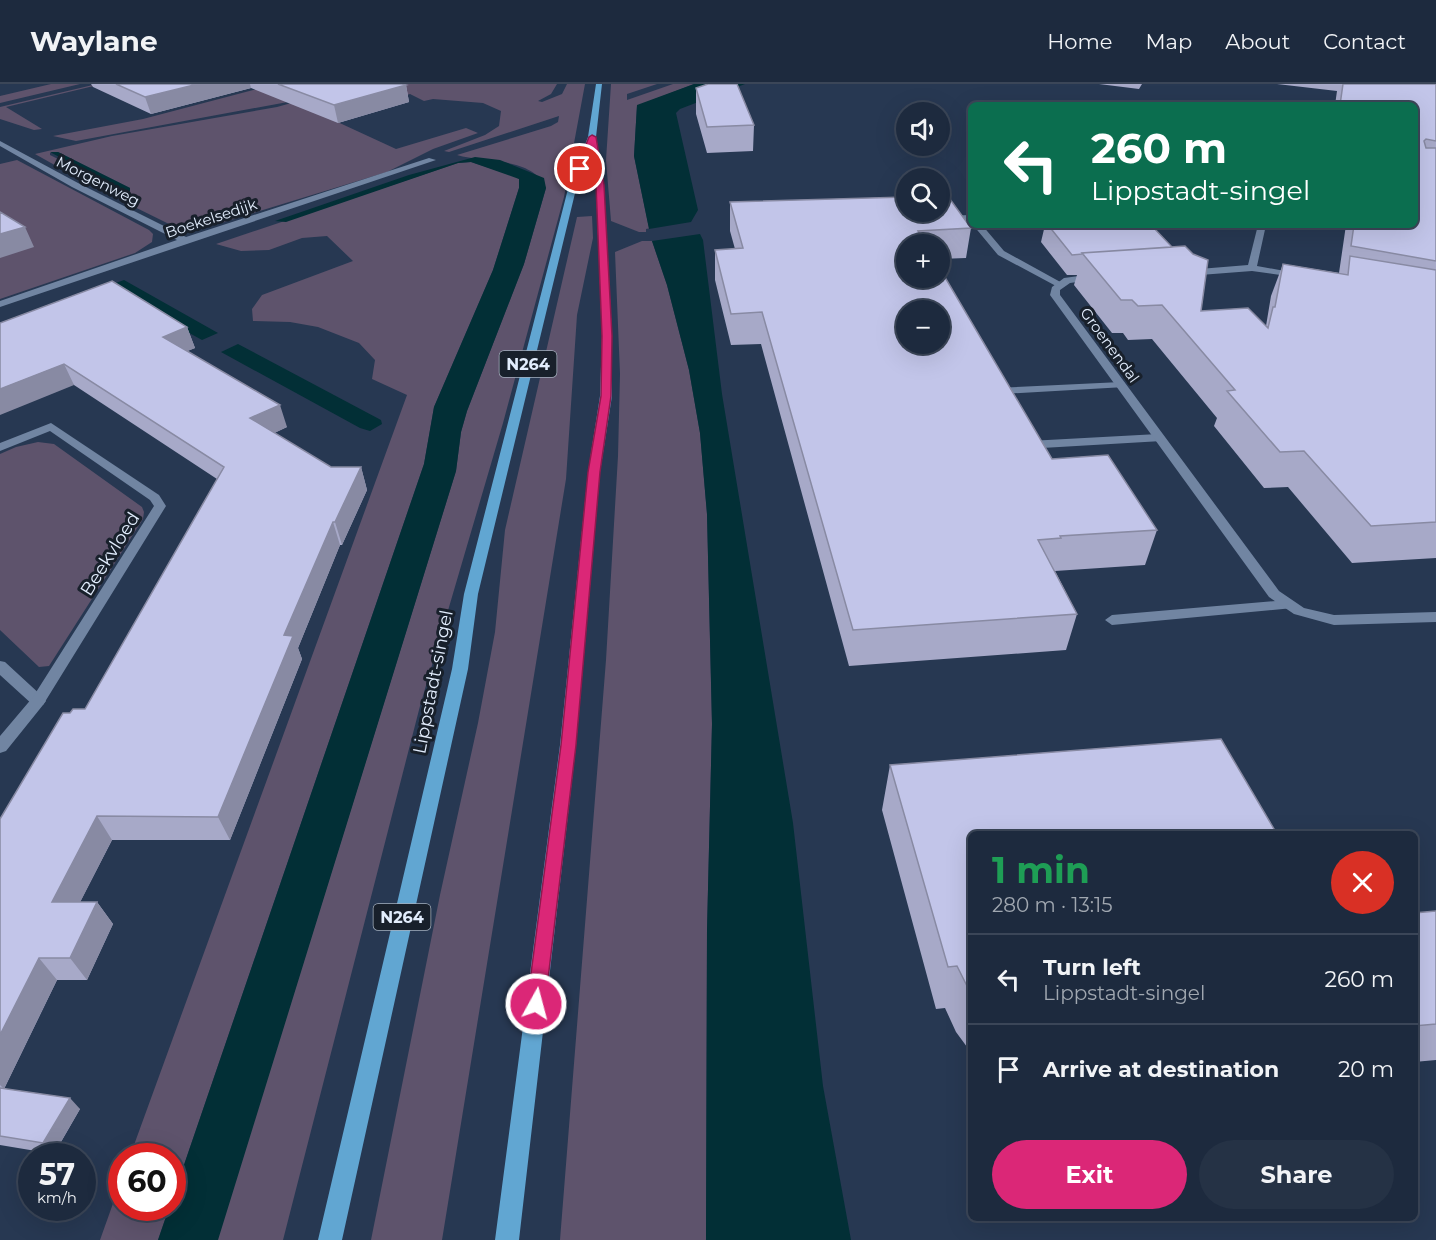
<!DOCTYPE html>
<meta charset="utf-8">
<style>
:root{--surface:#1d2a3e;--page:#253245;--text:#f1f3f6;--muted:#a0a7b0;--line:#3b4658;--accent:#db2777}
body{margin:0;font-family:Montserrat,sans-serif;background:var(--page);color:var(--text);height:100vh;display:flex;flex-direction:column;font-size:22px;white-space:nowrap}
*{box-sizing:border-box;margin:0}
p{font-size:20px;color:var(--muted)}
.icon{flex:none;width:33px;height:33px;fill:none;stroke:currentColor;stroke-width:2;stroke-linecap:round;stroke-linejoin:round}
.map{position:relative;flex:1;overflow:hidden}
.details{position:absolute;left:968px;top:747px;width:450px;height:390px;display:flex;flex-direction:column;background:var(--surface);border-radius:9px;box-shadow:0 6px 24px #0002,0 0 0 2px var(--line)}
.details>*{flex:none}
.hud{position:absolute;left:968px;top:18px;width:450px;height:126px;border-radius:9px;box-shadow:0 6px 24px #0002,0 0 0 2px var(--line);background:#0b6e4f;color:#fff;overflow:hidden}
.controls{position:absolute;left:896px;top:18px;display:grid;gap:12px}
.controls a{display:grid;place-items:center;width:54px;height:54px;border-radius:50%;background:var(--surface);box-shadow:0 6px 24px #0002,0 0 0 2px var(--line);font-size:30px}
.speed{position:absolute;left:18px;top:1059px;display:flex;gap:12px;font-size:30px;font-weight:700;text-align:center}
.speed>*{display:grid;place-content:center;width:78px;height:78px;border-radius:50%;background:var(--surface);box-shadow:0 6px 24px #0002,0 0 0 2px var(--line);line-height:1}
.speed small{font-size:15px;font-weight:400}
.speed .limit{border:9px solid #d22;background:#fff;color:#111}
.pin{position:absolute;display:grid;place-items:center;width:51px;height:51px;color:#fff;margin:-26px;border:3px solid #fff;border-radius:50%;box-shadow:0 2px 6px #0007}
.me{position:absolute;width:66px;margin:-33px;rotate:7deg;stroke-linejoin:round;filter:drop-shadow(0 0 4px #0008)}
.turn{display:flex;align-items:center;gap:21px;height:126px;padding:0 24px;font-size:27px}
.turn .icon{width:78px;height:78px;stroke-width:2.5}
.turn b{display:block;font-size:42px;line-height:51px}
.round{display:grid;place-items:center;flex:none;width:63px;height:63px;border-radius:32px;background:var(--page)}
.headline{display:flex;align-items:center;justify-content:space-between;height:102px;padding:0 24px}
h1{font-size:36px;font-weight:700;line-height:45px;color:#1e9e55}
.cta{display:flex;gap:12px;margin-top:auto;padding:12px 24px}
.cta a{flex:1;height:69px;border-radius:36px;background:var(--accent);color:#fff;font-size:24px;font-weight:700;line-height:69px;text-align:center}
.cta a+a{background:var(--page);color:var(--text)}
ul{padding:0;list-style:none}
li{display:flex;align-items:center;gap:18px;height:90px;padding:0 24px;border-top:2px solid var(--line)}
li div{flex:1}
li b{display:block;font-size:22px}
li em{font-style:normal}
header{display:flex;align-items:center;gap:36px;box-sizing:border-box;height:84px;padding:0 30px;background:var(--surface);border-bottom:2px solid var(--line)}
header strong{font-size:28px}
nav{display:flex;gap:33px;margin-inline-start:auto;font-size:21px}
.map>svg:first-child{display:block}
</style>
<header>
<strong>Waylane</strong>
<nav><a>Home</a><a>Map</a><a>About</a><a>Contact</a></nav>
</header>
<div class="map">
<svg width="1436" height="1156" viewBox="0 0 1436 1156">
<rect width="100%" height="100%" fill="#273852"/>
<path fill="#5e536c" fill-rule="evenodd" d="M51,0h29l-80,19v-7z
M97,0h5l-96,23 36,22 -8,1 -34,-11v-12z
M276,0l28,15 -228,42 -23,-5 90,-17z
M359,0h198l-6,10 -13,7 4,1 20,-8 5,-10h18l-21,113 -61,226 -83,283 -137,534h-66l239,-769 5,-39 6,-21 57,-147 22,-76c-14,-32 -63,-25 -89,-33l94,-29 7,-4 1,-6 -110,36 -5,-1 41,-16 14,-9 2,-15 -18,-8 -50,-4 -9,2 -14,-7 -79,25 65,30 70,-21 12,5 -45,16 -46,23 -166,51 -37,3 -15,-2 -77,-38 -57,-32 77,-18 165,-29zM58,68l72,36v3l-6,1 -74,-37v-2z
M611,0h46l-30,10v6l46,-16h21l-57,22 -3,50 15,72h2l-5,1v3h-7l-28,-11 -5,-61z
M17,76l132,70 4,4 -1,8 -17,11 -135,46v-135z
M471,78l43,14 5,3v9l-26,82 -59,137 -10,57 -251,733 -1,-41h-42l277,-761 -35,-16 3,-19 -16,-17 -41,-16 -28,-5 -37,-1 -1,-12 10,-14 91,-34 -26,-25 -25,2 -33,12 -28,1 -25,-7 242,-81z
M592,132l1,22 -16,77 -11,164 -124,761h-71l69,-345 38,-172 17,-91 10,-102 72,-313z
M642,157h10l15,44 22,85 11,63 7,81 5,210 -5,207 -1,309h-146l46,-580 12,-204 2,-82 -5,-122z
M38,358l16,2 88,63 2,5 -1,7 -94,147 -10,1 -39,-37v-176l16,-7z
M121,1097l1,27h47l-11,32h-58z"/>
<path fill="#022f36" d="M694,0h51l-65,25 -4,4 22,97 -7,12 -42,7 -15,-73 3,-51z
M50,68h8l72,36v3l-6,1z
M475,73l25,3 44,18 2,10 -22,76 -57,147 -6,21 -5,39 -238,769h-60l11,-32h3l1,-11 251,-733 10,-57 59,-137 26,-82v-9l-48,-17 -13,1 -172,59 -11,-1 134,-46z
M700,150l3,6 19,154 71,429 30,263 28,154h-145l1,-309 5,-207 -5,-210 -7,-81 -11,-63 -22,-85 -15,-44z
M124,196l94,53 -16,7 -87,-48 -115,33z
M238,260l143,76 1,4 -12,7 -10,-3 -139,-76z"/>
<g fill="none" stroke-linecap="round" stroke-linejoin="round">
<path fill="#7185a2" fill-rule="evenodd" d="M944,132l26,-1v5l-29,1v-4z
M973,141h9l22,26 60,33 -8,2 -58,-31z
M1121,298l4,1v4l-123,7 -5,2 -7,-5 6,-3z
M1158,350l6,4 -2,3 -137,8 -4,-1 -3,-5 6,-4 5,2z
M1288,516l5,2 2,3 -2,3 -181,17 -7,-5 7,-5z
M0,577l5,1 38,35 3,4 -3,4h-10l-33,-30z"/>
<path fill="#7185a2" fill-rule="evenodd" d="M0,57l78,42 108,54 243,-79 7,2 -436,147v-6l177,-61 -105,-53 -72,-41z
M1258,141h8l-9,41 44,8v4l-49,-7 -65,5 -5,-3 5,-3 61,-5z
M1094,190l3,1v4l-27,4 -10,7v5l219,296 25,17 30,7 102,-3v10l-102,3 -40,-11 -25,-17 -219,-302 2,-8 12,-9z
M51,339l108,72 7,11 -123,199 -37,46 -6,2v-17l33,-39 121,-191 -4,-6 -100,-69 -50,20v-8z"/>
<path fill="#61a6d2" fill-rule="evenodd" d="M596,0h6l-6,53 8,48 8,151v60l-12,76 -24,273 -57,495h-24l65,-495 28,-273 12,-76 2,-60 -6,-151 -6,-34 -13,34 -99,409 -10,75 -126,571h-24l134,-571 12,-75 105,-409 19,-48z"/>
</g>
<path fill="#a7a9c8" d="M91,0h311l4,1 3,17 -71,21 -87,-35 -100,26 -58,-27z
M1099,0h43l-3,5z
M1277,0h159v474l-84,5 -64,-76 -24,1 -50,-62 3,-8 -65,-79 -24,1 -5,-7h-11l-38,-48 3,-10h-10l-26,-33 4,-17h106l50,86 65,15 5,-30 12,-32 56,9 7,-48h68v-120h-79l2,-14z
M696,4l58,37 -1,26 -46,2 -11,-39z
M730,118l241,26 -5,30 -27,1v-15h-33l146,215 105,71 -12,35 -90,6 22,43 -11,36 -217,16 -88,-322 -30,1 -16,-65v-30l20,-1 -5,-18z
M0,239l187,4 8,21 -8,3 100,76 -13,6 57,34h30l6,23 -25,55h-2l-42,103 4,11 -72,181h-118l-32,62h17l16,22 -26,56h-30l-53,109 76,20 -26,45 -54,-9v-326l70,-106 15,-4 132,-230 -143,-94z
M890,681l80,69v217l-14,-19 -11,-24 -9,1 -54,-199z
M1436,827v149l-22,2v-149z"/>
<path fill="#888aa3" d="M198,0h52l1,4 -100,26 -6,-17z
M406,1l3,17 -71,21 -4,-18z
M25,143l9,20 -34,11v-24z
M187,243l8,21 -24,10 -8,-21z
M64,280l10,21 -74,30v-26z
M280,321l7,22 -29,14 -8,-23z
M361,383l6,23 -25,55 -7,-23z
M333,438l7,23 -42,103 4,11 -72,181 -12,-23 66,-182z
M97,732l15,24 -43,84 -17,-22z
M97,818l16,22 -26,56 -17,-22z
M39,874l18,22 -53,109 -4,-4v-50z
M70,1014l10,11 -26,45 -11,-11z"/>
<path fill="#c2c5e9" stroke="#888aa3" stroke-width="1.5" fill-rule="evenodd" d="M116,0h82l-53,13z
M278,0h124l4,1 -72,20z
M708,0h29l17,41 -47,2 -11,-39z
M1343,0h93v57l-10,-2 -2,2 2,7h10v113l-85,-15 3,-21h60v-120h-74z
M947,111l24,33 -53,3 8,13h-20v34h33v-11l113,192 56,-4 49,75 -97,6 1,2 -23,2 39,74 -224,16 -91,-318 -31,2 -16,-64 28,-2 -13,-46 176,-5v15h33v-16zM906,226h33v34h-33z
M0,128l25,15 -25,7z
M1048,141h103l21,22 -90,6 1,1 -11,1z
M1185,162l8,8 15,6 -7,51 47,-3 20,20 5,-21h2l8,-43 65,11 2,-19 86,14v252l-65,4 -67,-75 -24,1 -53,-61 8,-1 -73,-85 -24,1 -6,-6h-11l-39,-47z
M112,197l75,46 -24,10 117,68 -30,13 81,49h30l-26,55h-2l-49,113 9,1 -75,181 -121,-1 -45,86h45l-27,56h-31l-39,77v-216l63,-106h7l3,-4h12l139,-242 -160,-103 -64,25v-66z
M1221,655l56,95h-307v158l-13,-26 -9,1 -58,-202z
M1436,827v113l-22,2v-113z
M0,1004l70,10 -27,45 -43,-7z"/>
<path fill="#db2777" stroke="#8e194d" stroke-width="1.5" d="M592,51l4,2 8,48 8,151 -1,60 -11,76 -24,273 -31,259 -2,6 -7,2 -6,-2 -3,-6 34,-259 27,-273 13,-76 1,-60 -6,-151 -5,-35 -9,21 -6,-2 13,-32z"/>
<g text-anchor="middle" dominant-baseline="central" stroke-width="6" stroke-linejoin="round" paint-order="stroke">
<g font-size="15" fill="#e2edfd" stroke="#18202b">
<text transform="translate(98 97) rotate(27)">Morgenweg</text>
<text transform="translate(211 134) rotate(-18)">Boekelsedijk</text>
<text transform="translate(1110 261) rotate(54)">Groenendal</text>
</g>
<g fill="#18202b" stroke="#a5b0be" stroke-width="1.5">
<rect x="499.5" y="267" width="57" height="26" rx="4.5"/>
<rect x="373.5" y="820" width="57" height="26" rx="4.5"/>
</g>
<g font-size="16" font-weight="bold" fill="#e2edfd">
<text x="528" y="280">N264</text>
<text x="402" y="833">N264</text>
</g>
<g font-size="18" fill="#e2edfd" stroke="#18202b">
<text transform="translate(110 470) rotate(-58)">Beekvloed</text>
<text transform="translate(433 598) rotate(-79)">Lippstadt-singel</text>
</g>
</g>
</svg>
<div class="controls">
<a><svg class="icon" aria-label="sound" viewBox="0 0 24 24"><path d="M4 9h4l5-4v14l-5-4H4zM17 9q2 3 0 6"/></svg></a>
<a><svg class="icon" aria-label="search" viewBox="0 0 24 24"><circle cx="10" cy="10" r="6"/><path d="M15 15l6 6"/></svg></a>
<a>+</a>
<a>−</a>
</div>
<div class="speed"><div>57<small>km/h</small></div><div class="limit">60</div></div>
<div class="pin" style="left:580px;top:85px;background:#d93025"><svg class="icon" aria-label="arrive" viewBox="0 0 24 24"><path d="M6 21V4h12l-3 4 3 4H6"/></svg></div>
<svg class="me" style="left:536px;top:920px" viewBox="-20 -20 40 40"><circle r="17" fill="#db2777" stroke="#fff" stroke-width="3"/><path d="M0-11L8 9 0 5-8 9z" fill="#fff"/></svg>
<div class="hud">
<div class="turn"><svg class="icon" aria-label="left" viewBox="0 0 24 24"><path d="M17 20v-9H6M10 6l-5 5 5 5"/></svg><div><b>260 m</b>Lippstadt-singel</div></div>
</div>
<section class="details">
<div class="headline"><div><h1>1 min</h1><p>280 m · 13:15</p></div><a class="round" style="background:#d93025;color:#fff"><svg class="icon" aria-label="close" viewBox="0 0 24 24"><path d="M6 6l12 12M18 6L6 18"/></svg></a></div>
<ul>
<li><svg class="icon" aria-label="left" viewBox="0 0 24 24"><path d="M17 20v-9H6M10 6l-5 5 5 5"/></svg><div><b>Turn left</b><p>Lippstadt-singel</p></div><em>260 m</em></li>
<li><svg class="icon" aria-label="arrive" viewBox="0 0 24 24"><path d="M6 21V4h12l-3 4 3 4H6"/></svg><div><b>Arrive at destination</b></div><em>20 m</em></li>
</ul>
<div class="cta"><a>Exit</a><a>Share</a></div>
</section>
</div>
